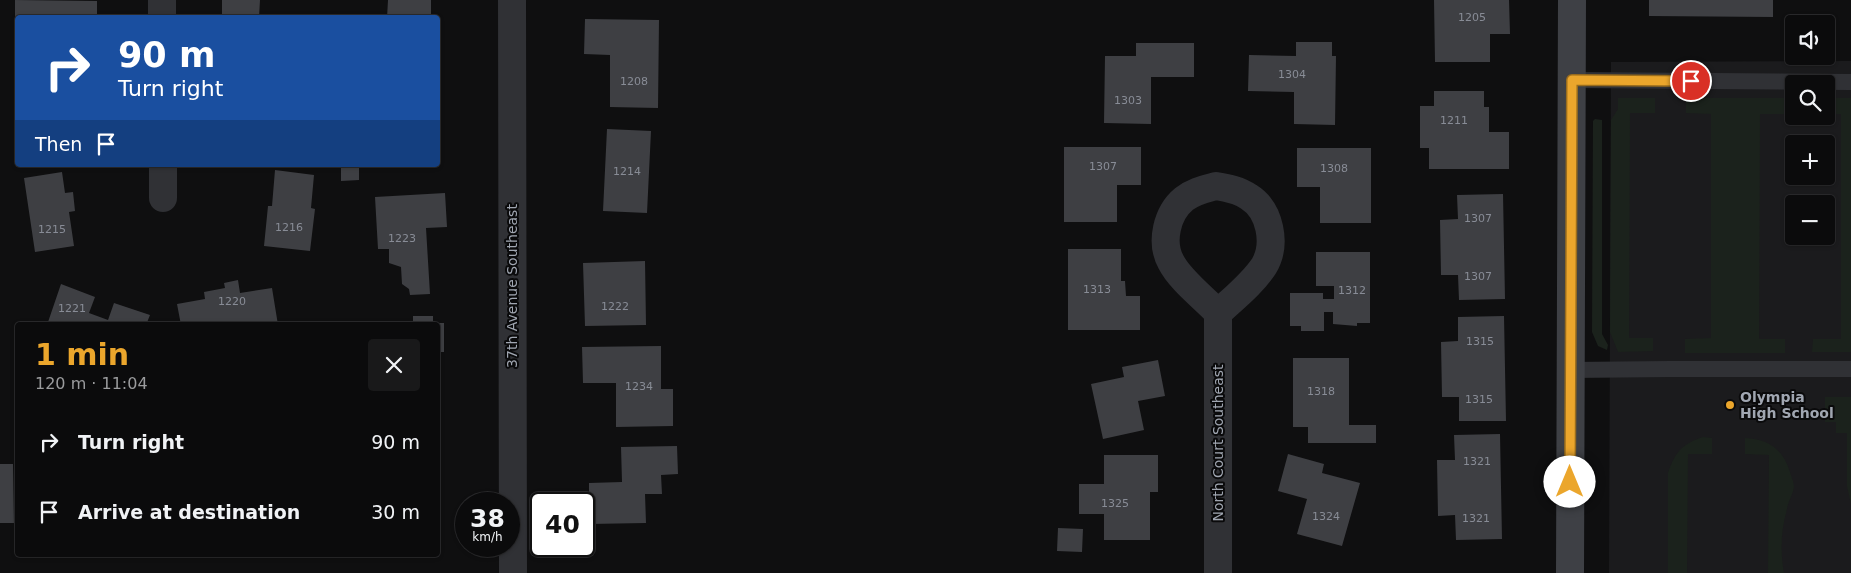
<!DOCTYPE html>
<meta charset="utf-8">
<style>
:root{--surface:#0b0b0c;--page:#19191a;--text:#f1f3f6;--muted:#9a9b9d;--line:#2b2b2d;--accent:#eba62c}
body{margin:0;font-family:"DejaVu Sans",sans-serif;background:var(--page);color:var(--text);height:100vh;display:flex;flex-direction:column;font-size:19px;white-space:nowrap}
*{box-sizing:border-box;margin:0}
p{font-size:16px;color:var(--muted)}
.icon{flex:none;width:28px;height:28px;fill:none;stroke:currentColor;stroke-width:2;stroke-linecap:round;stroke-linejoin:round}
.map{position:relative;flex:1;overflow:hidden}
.drawer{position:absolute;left:15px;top:322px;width:425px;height:235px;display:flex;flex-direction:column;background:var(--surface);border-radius:5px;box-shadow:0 1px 4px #0004,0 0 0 1px var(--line)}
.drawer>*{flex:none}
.guide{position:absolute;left:15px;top:15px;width:425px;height:152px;border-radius:5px;box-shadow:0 1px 4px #0004,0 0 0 1px var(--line);background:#1a4fa0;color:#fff;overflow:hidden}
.controls{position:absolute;left:1785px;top:15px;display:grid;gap:10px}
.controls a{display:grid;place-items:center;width:50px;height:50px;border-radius:5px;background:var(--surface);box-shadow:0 1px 4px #0004,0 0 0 1px var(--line);font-size:25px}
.speed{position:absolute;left:455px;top:492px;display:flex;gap:10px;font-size:25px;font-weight:700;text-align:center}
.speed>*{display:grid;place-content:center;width:65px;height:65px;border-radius:50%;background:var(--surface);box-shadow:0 1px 4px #0004,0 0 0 1px var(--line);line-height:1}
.speed small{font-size:12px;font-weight:400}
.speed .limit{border:2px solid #111;border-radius:8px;background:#fff;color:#111}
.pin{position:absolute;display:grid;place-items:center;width:42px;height:42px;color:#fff;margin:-21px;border:2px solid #fff;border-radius:50%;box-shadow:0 1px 5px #0007}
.me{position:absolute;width:55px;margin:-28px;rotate:0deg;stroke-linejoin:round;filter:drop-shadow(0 0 4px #0008)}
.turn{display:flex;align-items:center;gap:18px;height:105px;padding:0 20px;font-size:22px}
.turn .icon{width:65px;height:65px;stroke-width:2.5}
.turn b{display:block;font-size:35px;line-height:42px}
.then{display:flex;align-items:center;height:48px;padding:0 20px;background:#0003;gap:10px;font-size:19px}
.round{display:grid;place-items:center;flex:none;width:52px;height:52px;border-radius:5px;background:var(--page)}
.headline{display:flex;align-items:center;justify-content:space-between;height:85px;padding:0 20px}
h1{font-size:30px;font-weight:700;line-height:38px;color:var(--accent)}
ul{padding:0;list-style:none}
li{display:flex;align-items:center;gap:15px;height:70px;padding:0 20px}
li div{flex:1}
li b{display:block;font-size:19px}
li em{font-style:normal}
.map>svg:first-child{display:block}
</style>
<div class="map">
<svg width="1851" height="573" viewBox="0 0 1851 573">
<rect width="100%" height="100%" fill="#0f0f10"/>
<path fill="#1b1b1d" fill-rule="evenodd" d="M1851,61v512h-242l2,-511zM1794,84h32v32h-32zM1794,144h32v32h-32zM1794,204h32v32h-32z"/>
<path fill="#1b221c" d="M1618,98h37v15h-25l-1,225h24v13l-35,1 -8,-20 1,-212 7,-11z
M1686,98h100v16h-26l-1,225h26v14h-100v-14l26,-1v-224l-25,-1z
M1826,98h25v254h-39l1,-13h28v-225h-15z
M1595,119l7,1v214l6,11 -1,5 -9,-4 -6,-14 1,-211z
M1825,397h26v107l-4,-18v-53h-11v-11h-11z
M1703,437l9,1v16h-24l-1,119h-19v-100c7,-21 14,-29 35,-36z
M1745,438c23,1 38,11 45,34 1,4 4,10 4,15 -1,7 -6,15 -7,22 -6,22 -7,41 -3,64h-16l1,-118 -24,-1z"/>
<path fill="#3e3f43" d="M15,0l82,1v17h-79v21h-3z
M222,0h38l-1,18h-37z
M388,0h43v18h-44z
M1434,0h75l1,34h-20v28h-55z
M1649,0h124v17l-124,-1z
M585,19l74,1 -1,88 -48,-1v-52l-26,-1z
M1296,42h36v14h4l-1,69 -41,-1v-32l-46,-1 1,-36 47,1z
M1136,43h58v34h-43v47l-47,-1 1,-67h31z
M1434,91h50v16h5v25h20v37h-80v-21h-9v-42h14z
M607,129l44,2 -4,82 -44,-2z
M1064,147h77v38h-24v37h-53z
M1297,148h74v75h-51v-36h-23z
M341,165h18v15l-18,1z
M275,170l39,5 -3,33 4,1 -5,42 -46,-5 4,-40h4z
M62,172l3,21 8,-1 2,19 -6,1 5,34 -39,6 -11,-74z
M445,193l2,34 -21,1 4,66 -20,1 -1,-6 -7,-5 -1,-17 -12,-4v-14h-11l-3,-52z
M1503,194l2,105 -46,1 -1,-25h-17l-1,-55 18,-1 -1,-24z
M1068,249h53v32h4l1,15h14v34h-72z
M1316,252h54v71h-13v3l-24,-2v-12h-9v19h-23v-5h-11v-33h33v6h11v-13h-18z
M645,261l1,64 -61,1 -2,-63z
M238,280l2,13 32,-5 6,37h-97l-4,-21 28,-5 -1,-7 21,-4 -1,-5z
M61,284l34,13 -6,16 19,7 6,-17 36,12 -4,10h-99z
M413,316h20v7h11v29h-6v-27h-27l2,-2z
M1504,316l2,105h-47v-24h-17l-1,-55 17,-1v-24z
M661,346v43h12v37l-57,1v-44h-33l-1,-36z
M1293,358h56v67h27v18h-68v-16h-15z
M1158,360l7,36 -27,5 6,29 -41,9 -12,-55 33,-7 -2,-10z
M1500,434l2,105 -46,1 -1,-25 -17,1 -1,-56h18l-1,-25z
M677,446l1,28 -17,1 1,19h-17l1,29 -57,1v-41l33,-1 -1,-35z
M1288,454l36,10 -2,9 38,10 -18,63 -45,-12 10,-35 -29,-8z
M1104,455h54v37h-8v48h-46v-26h-25v-30h25z
M0,464h13l1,59h-14z
M1058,528l25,1 -1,23 -25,-1z"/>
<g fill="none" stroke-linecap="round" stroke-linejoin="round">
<path stroke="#303135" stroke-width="16" d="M1572,80l279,2
M1571,370l99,-1h181"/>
<path stroke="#303135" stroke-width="28" d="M162,0v18
M512,0l1,573
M163,165v33
M1216,186c12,2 23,4 33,11 21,13 28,47 15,69 -12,18 -30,32 -46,47 -14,-15 -38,-33 -47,-51 -11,-20 -4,-49 13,-63 10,-8 21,-10 32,-13z
M1218,573v-260"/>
<path stroke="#3e4045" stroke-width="28" d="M1570,573l2,-573"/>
</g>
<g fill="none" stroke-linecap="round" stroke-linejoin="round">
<defs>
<path id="route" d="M1570,482l2,-402 119,1"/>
</defs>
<use href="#route" stroke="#996c1d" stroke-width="12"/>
<use href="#route" stroke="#eba62c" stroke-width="9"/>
</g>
<circle fill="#eba62c" stroke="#0a0a0b" stroke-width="2" cx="1730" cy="405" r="5"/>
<g text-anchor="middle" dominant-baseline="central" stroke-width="4" stroke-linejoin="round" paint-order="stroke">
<g font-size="11" fill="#888c96">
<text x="1472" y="17">1205</text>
<text x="1292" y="74">1304</text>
<text x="634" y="81">1208</text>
<text x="1128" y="100">1303</text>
<text x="1454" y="120">1211</text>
<text x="1103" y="166">1307</text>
<text x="1334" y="168">1308</text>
<text x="627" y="171">1214</text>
<text x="1478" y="218">1307</text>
<text x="289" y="227">1216</text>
<text x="52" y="229">1215</text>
<text x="402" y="238">1223</text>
<text x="1478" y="276">1307</text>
<text x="1097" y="289">1313</text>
<text x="1352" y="290">1312</text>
<text x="232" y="301">1220</text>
<text x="615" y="306">1222</text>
<text x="72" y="308">1221</text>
<text x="1480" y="341">1315</text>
<text x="639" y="386">1234</text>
<text x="1321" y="391">1318</text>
<text x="1479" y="399">1315</text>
<text x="1477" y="461">1321</text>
<text x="1115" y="503">1325</text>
<text x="1326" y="516">1324</text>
<text x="1476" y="518">1321</text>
</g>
<g font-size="14" fill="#a0a6b1" stroke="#0a0a0b">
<text transform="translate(512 286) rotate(-90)">37th Avenue Southeast</text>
<text transform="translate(1218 443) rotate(-90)">North Court Southeast</text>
</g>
<g font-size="14" font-weight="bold" fill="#a0a6b1" stroke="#0a0a0b" text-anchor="start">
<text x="1740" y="397">Olympia<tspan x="1740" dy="16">High School</tspan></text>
</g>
</g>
</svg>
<div class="controls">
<a><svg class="icon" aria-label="sound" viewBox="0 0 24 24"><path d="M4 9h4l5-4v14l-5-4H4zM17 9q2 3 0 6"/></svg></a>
<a><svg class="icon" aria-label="search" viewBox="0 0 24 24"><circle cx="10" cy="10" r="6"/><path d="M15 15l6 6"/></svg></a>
<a>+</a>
<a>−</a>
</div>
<div class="speed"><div>38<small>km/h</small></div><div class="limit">40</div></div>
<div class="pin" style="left:1691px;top:81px;background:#d93025"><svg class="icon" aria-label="arrive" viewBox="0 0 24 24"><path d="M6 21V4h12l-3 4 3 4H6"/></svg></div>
<svg class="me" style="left:1570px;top:482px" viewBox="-20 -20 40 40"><circle r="19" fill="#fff"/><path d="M0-13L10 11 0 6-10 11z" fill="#eba62c"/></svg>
<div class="guide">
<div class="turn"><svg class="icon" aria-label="right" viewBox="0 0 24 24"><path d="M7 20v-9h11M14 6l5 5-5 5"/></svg><div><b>90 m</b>Turn right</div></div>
<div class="then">Then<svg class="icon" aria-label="arrive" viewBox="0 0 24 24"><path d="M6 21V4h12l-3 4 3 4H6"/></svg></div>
</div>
<section class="drawer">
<div class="headline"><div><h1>1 min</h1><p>120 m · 11:04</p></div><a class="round"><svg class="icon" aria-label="close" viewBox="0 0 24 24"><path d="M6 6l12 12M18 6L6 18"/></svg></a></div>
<ul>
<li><svg class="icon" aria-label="right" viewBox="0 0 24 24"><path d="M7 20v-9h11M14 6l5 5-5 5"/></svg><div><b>Turn right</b></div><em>90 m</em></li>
<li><svg class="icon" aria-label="arrive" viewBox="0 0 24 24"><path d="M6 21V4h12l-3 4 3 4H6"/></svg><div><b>Arrive at destination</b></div><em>30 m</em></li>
</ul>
</section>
</div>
